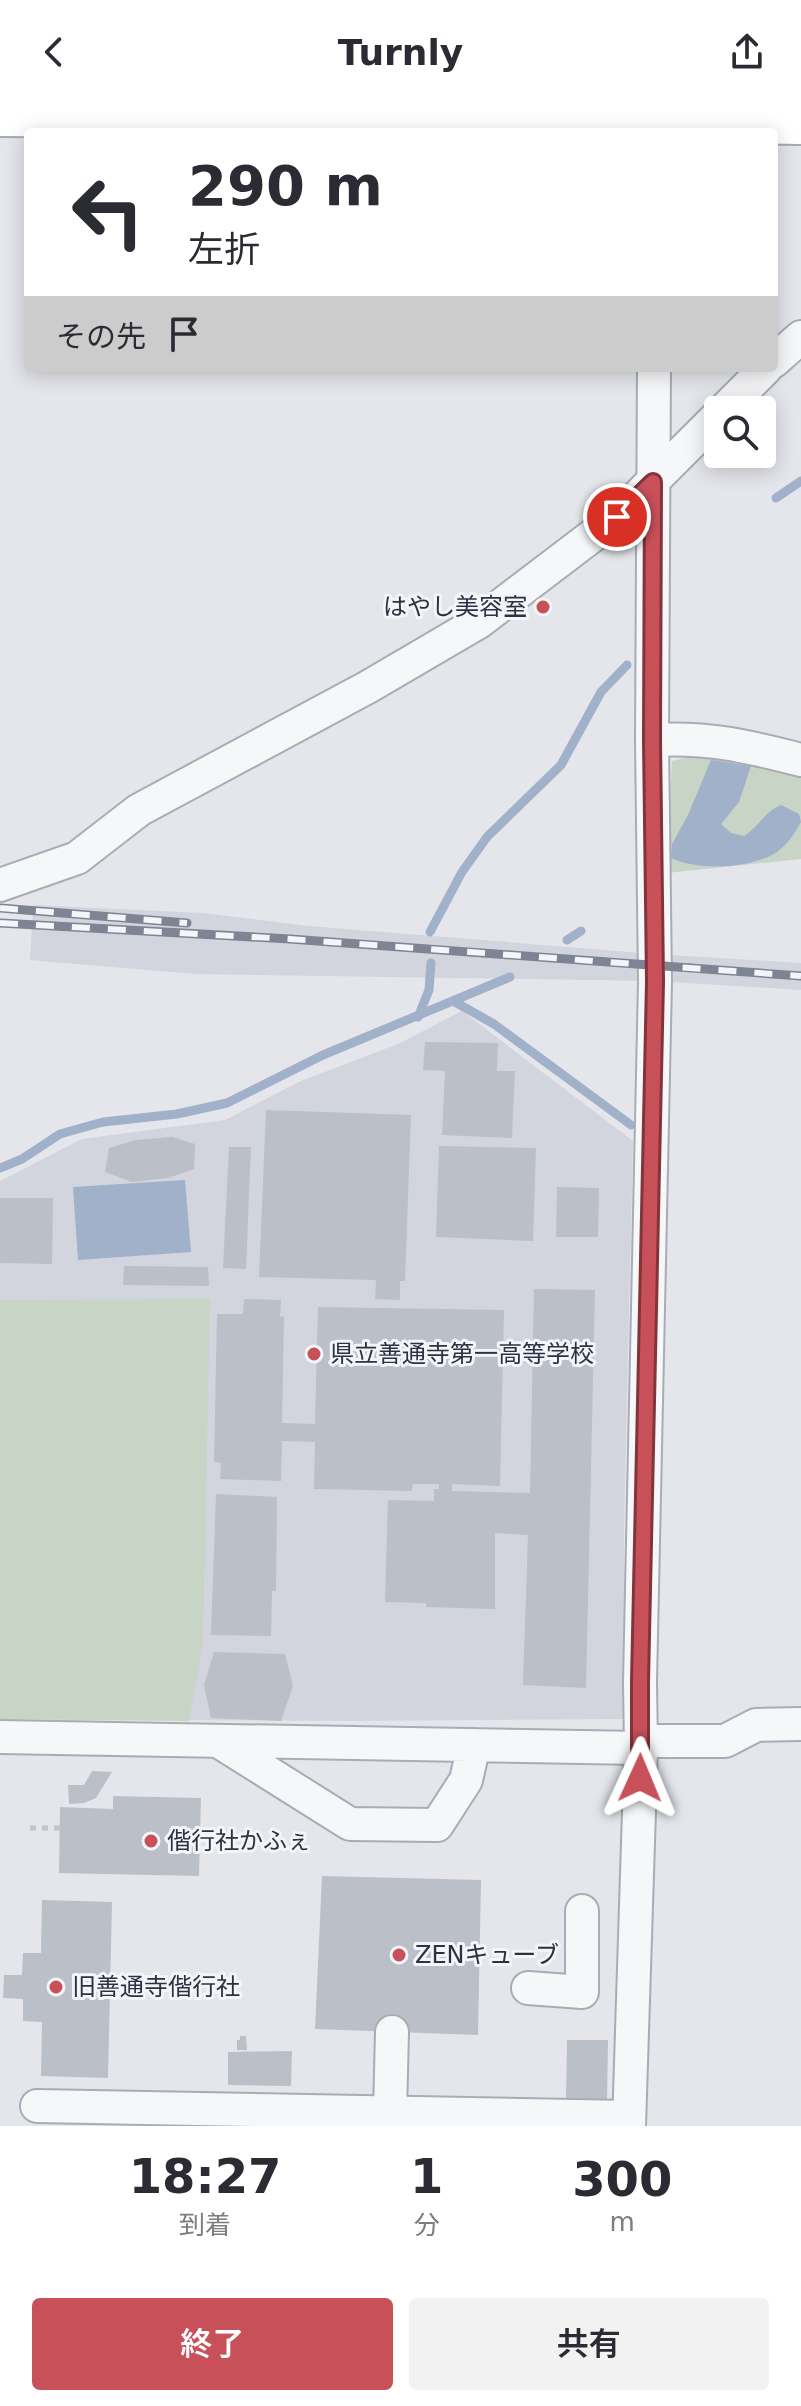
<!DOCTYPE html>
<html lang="ja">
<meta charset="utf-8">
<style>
:root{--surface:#fff;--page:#f2f2f3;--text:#2b2b33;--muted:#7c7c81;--accent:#c85059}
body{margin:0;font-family:"DejaVu Sans","Noto Sans JP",sans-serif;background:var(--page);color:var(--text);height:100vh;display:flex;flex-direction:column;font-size:30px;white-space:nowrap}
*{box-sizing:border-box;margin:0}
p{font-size:26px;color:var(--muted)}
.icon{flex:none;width:44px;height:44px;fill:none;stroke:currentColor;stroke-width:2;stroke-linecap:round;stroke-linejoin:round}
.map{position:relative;height:2022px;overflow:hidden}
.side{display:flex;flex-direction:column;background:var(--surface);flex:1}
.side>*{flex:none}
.hud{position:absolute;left:24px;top:24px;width:754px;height:244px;border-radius:8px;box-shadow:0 4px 20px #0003;background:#fff;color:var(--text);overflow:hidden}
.controls{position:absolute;left:704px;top:292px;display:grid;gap:16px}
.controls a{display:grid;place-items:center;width:72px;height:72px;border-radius:8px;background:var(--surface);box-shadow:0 4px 20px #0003;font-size:40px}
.pin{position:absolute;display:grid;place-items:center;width:68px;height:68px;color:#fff;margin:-34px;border:4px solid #fff;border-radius:50%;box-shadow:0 2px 8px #0007}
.me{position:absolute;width:88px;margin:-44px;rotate:1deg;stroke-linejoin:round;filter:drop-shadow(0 0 6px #0008)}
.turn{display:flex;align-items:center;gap:28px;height:168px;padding:0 32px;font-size:36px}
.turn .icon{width:104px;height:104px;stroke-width:2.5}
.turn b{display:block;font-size:56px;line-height:68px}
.then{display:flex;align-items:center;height:76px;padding:0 32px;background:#0003;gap:16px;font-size:30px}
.eta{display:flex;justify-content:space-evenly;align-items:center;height:136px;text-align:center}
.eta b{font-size:48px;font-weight:600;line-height:56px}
.cta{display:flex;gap:16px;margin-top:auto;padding:16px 32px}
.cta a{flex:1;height:92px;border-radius:8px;background:var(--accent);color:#fff;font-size:32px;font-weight:600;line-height:92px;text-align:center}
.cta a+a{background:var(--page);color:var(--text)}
header{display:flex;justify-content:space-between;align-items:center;height:104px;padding:0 32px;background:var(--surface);font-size:36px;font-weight:600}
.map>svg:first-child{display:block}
</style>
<header><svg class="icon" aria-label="back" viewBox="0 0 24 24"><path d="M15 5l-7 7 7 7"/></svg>Turnly<svg class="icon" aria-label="share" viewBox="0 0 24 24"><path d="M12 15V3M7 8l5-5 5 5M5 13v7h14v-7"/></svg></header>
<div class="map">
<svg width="801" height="2022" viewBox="0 0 801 2022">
<rect width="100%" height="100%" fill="#e4e6eb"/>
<path fill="#d2d5dd" d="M33,801l169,8 107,13 345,28 147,9v27l-146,-9 -460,-7 -165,-14z
M462,907l171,130 -9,387v191l-276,2 -348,-2v-538l82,-42 143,-19 76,-39 97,-37z"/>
<path fill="#c8d4c5" d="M697,651l104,15v89l-134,14 5,-112z
M210,1195l-7,342 -14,80 -189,-2v-419z"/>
<path fill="#a1b1c9" d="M711,656l40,6 -12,36 -18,22 10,9 13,3c15,-9 20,-24 37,-31l18,9 2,8c-6,11 -13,22 -24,30 -26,17 -79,19 -106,6l1,-14 16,-29z
M185,1076l6,72 -113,8 -5,-73z"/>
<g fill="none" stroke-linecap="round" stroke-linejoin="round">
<path stroke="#a1b1c9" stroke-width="9" d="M776,394l25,-17
M430,828l32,-60 25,-35 74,-72 40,-73 26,-27
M567,836l14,-9
M455,898l39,22 137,101
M418,913l11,-27 2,-27
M0,1064l22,-9 38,-25 43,-12 74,-8 50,-11 96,-48 187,-78"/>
</g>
<path fill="#bbbfc8" d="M425,938l73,1 -1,28h18l-3,67 -70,-3 3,-64 -22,-1z
M266,1006l145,5 -6,166h-5v19l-25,-1 1,-19 -117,-3z
M172,1033l23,7 -1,25 -26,9 -36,4 -27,-10 4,-24 27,-8z
M439,1042l97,2 -3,93 -97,-4z
M229,1043h22l-5,122 -23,-1z
M557,1083l42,1 -1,49h-42z
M0,1094h53l-1,66 -52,-1z
M124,1162l84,1 1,19 -86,-1z
M534,1185l61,1 -9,398 -63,-3 5,-150 -33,-2v76l-69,-2v-4l-41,-1 3,-102 46,1v-12h5v-5h-26l-1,7 -98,-2 1,-47 -33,-1 -1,40 -61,-2 1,-16 -7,-1 3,-148h26l1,-15 37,1 -1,17 4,-1 -2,107 33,1 3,-117 186,3 -4,176 -48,-2v7l78,2z
M216,1390l61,3 -1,94h-4l-1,45 -60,-1z
M214,1548l71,2 8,32 -12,35 -70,-3 -7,-33z
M92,1667l20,1 -16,26 -12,5 -15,1 -1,-19h16z
M113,1692l88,2 -2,78 -140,-3 1,-66 53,2z
M322,1772l159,4 -3,155 -163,-6z
M42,1796l70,2 -4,176 -67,-2 1,-54 -19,-1v-22l-20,-1 1,-23h18l1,-22h18z
M240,1932h6l1,14h-10v-10h3z
M567,1936h41l-1,60 -41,-1z
M292,1947l-1,35 -63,-1v-33z"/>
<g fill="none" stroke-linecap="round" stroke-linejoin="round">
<defs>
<path id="minor" d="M774,257l27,-24
M724,306l42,-42
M652,636c58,-3 94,6 149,20
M0,781l77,-27 62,-48 229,-123 111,-65 138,-105 101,-101
M0,1633l641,11
M218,1637l132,83 87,1 29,-45 8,-35
M641,1637h84l31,-16 45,-1
M528,1884l54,4v-81
M37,2002l591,11
M390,2009l2,-81
M629,2022l12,-378 -1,-66 15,-701 -3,-241 2,-372"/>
<path id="major" d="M0,11l801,8"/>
</defs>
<use href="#minor" stroke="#a9acb5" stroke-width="36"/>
<use href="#major" stroke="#a3a9b6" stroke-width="46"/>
<path stroke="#c1c4ca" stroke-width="5" stroke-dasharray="6 6" stroke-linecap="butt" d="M30,1724h30"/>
<use href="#minor" stroke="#f6f7f9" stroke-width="32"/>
<use href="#major" stroke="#fff" stroke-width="42"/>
<defs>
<path id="rail" d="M0,804l187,15
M0,819l290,16 511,37"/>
</defs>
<use href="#rail" stroke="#7e8494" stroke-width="9"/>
<use href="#rail" stroke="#f3f5f8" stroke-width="6" stroke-dasharray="18" stroke-linecap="butt"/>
</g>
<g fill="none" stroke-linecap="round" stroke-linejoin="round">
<defs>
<path id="route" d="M617,413l36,-35 -1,258 3,241 -15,701v96"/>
</defs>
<use href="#route" stroke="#82343a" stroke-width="20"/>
<use href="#route" stroke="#c85059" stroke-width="14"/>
</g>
<g fill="#c85059" stroke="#f3f5f8" stroke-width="3">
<circle cx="543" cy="503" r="8"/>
<circle cx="314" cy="1250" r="8"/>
<circle cx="151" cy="1737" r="8"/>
<circle cx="399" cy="1851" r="8"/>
<circle cx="56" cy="1883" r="8"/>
</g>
<g text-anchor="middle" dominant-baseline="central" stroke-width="6" stroke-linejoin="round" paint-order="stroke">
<g font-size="24" fill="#2c3243" stroke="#f3f5f8" text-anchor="start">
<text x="527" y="503" text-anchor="end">はやし美容室</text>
<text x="330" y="1250">県立善通寺第一高等学校</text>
<text x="167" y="1737">偕行社かふぇ</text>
<text x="415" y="1851">ZENキューブ</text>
<text x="72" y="1883">旧善通寺偕行社</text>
</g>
</g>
</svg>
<div class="controls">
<a><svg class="icon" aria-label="search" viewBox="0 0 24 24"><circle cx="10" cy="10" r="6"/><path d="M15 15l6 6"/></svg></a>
</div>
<div class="pin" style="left:617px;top:413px;background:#d93025"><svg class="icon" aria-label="arrive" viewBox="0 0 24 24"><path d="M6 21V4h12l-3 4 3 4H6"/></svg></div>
<svg class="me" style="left:640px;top:1674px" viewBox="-20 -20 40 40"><path d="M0-17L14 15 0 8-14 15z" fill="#c85059" stroke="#fff" stroke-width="4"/></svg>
<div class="hud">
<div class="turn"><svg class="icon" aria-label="left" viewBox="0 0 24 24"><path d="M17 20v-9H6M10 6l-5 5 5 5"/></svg><div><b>290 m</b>左折</div></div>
<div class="then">その先<svg class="icon" aria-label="arrive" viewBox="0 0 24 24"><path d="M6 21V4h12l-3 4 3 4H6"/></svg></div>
</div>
</div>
<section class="side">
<div class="eta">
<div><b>18:27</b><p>到着</p></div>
<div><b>1</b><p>分</p></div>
<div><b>300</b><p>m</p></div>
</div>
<div class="cta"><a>終了</a><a>共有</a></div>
</section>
